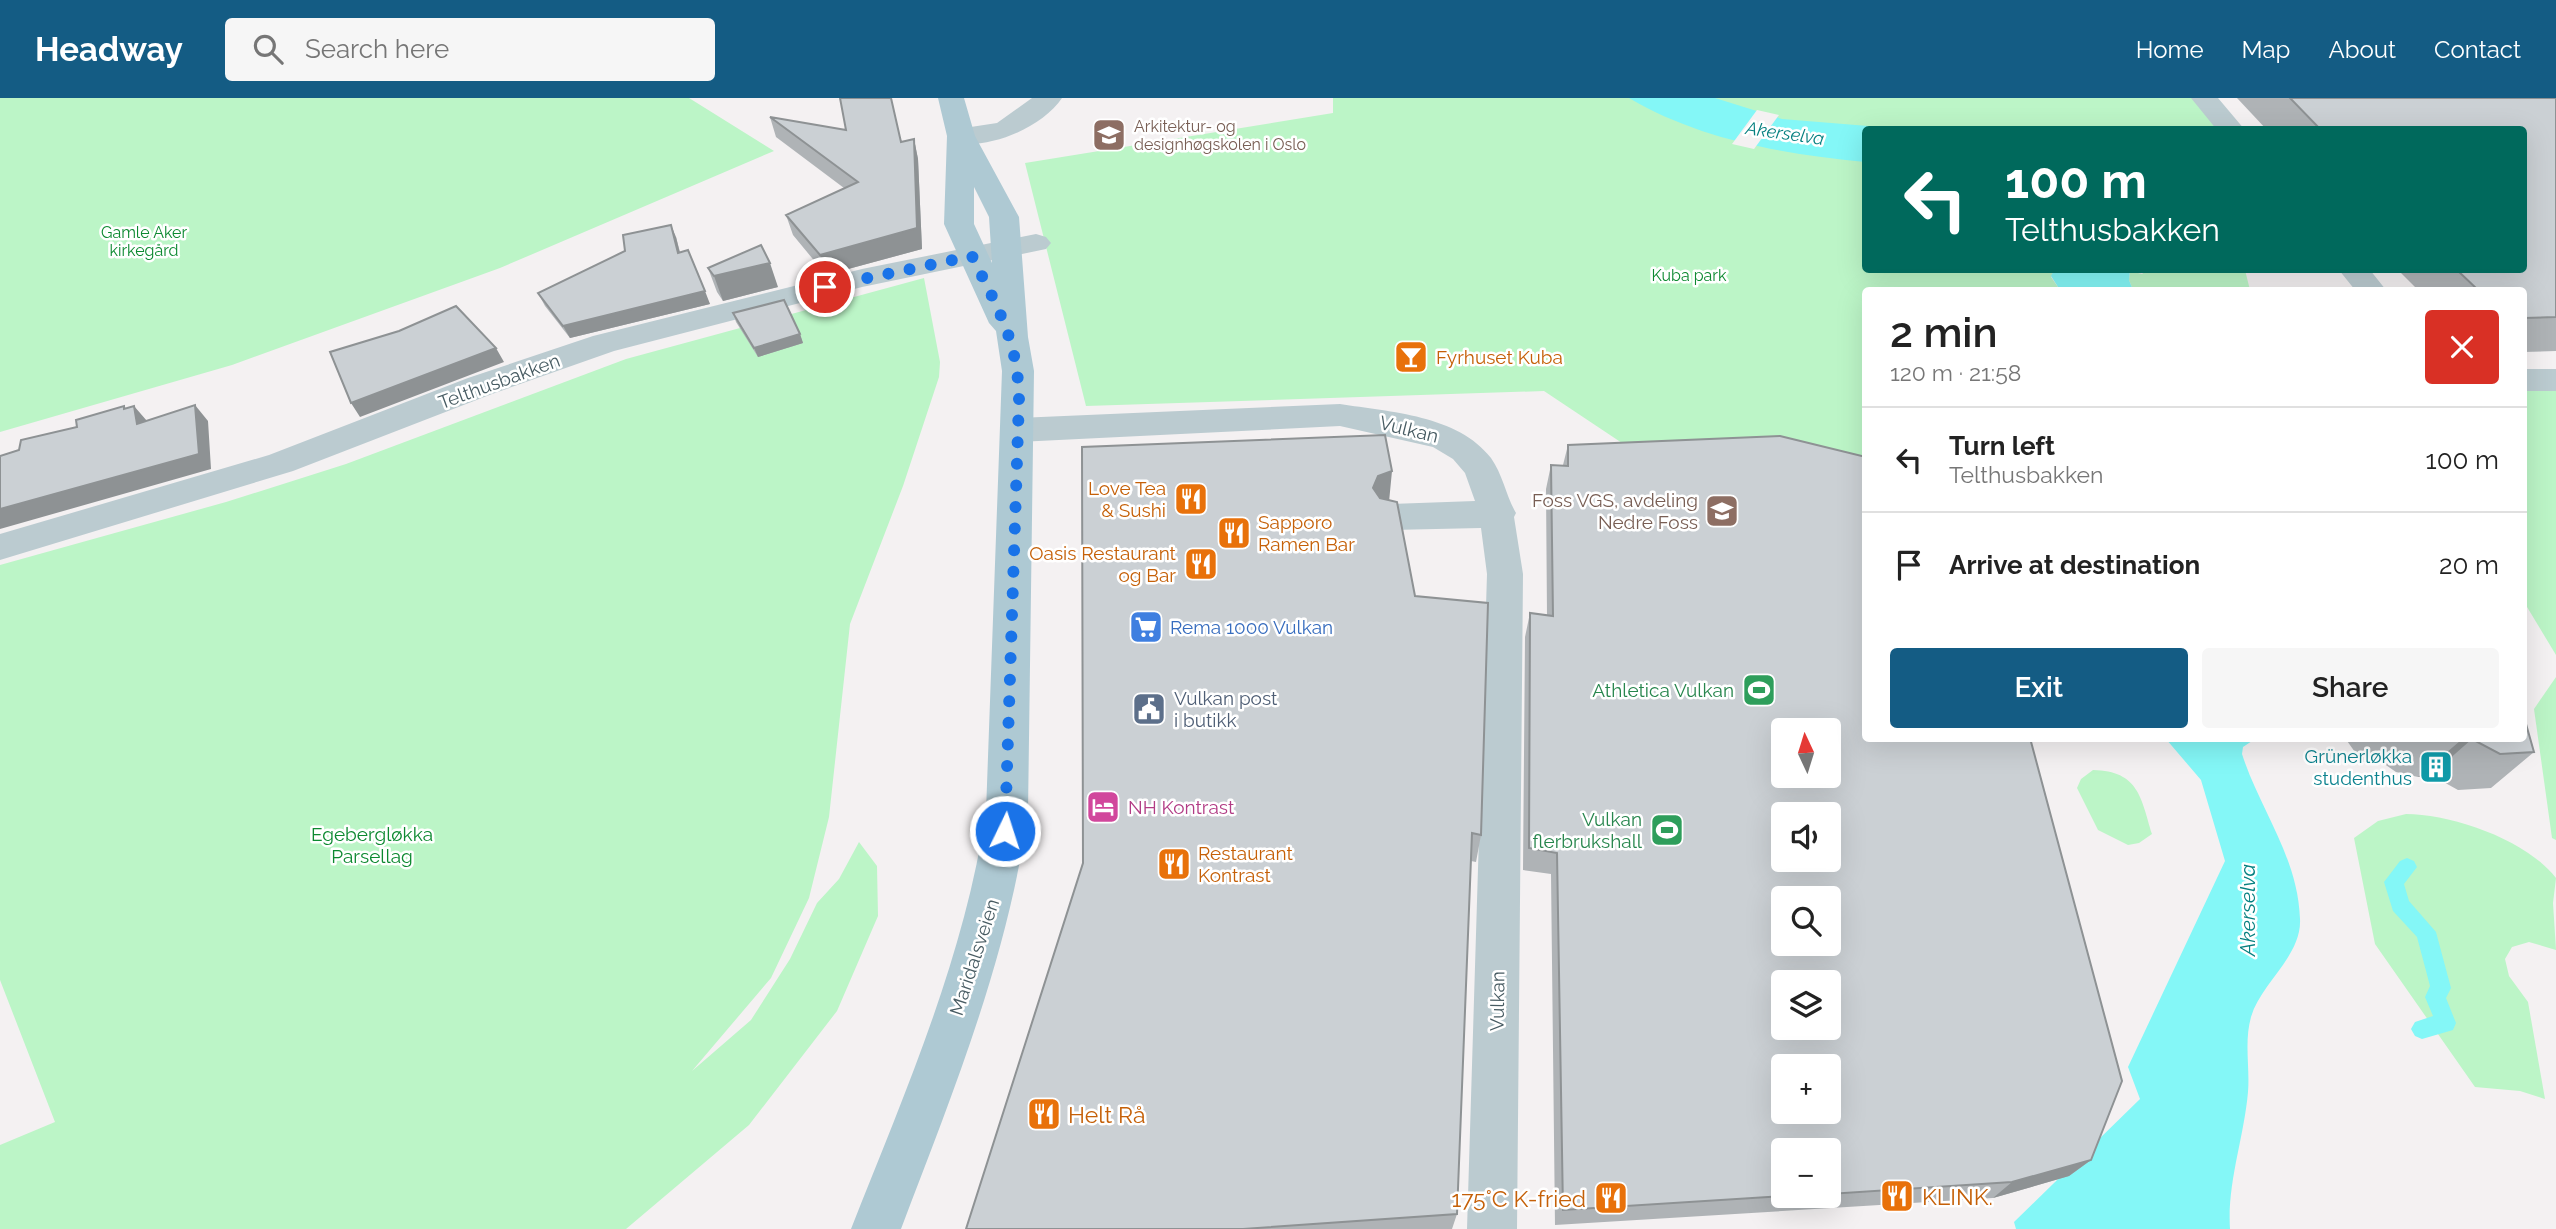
<!DOCTYPE html>
<meta charset="utf-8">
<style>
:root{--surface:#fff;--page:#f6f6f6;--text:#222;--muted:#767676;--line:#e0e0e0;--accent:#145c84}
body{margin:0;font-family:Raleway,sans-serif;background:var(--page);color:var(--text);height:100vh;display:flex;flex-direction:column;font-size:26px;white-space:nowrap}
*{box-sizing:border-box;margin:0}
p{font-size:23px;color:var(--muted)}
.icon{flex:none;width:38px;height:38px;fill:none;stroke:currentColor;stroke-width:2;stroke-linecap:round;stroke-linejoin:round}
.map{position:relative;flex:1;overflow:hidden}
.sheet{position:absolute;left:1862px;top:189px;width:665px;height:455px;display:flex;flex-direction:column;background:var(--surface);border-radius:7px;box-shadow:0 7px 28px #0002}
.sheet>*{flex:none}
.top-card{position:absolute;left:1862px;top:28px;width:665px;height:147px;border-radius:7px;box-shadow:0 7px 28px #0002;background:#00695c;color:#fff;overflow:hidden}
.needle{width:46px;rotate:356deg}
.controls{position:absolute;left:1771px;top:620px;display:grid;gap:14px}
.controls a{display:grid;place-items:center;width:70px;height:70px;border-radius:7px;background:var(--surface);box-shadow:0 7px 28px #0002;font-size:35px}
.pin{position:absolute;display:grid;place-items:center;width:60px;height:60px;color:#fff;margin:-30px;border:4px solid #fff;border-radius:50%;box-shadow:0 2px 7px #0007}
.me{position:absolute;width:77px;margin:-38px;rotate:4deg;stroke-linejoin:round;filter:drop-shadow(0 0 5px #0008)}
.turn{display:flex;align-items:center;gap:24px;height:147px;padding:0 28px;font-size:32px}
.turn .icon{width:91px;height:91px;stroke-width:2.5}
.turn b{display:block;font-size:49px;line-height:60px}
.round{display:grid;place-items:center;flex:none;width:74px;height:74px;border-radius:7px;background:var(--page)}
.summary{display:flex;align-items:center;justify-content:space-between;height:119px;padding:0 28px}
h1{font-size:42px;font-weight:600;line-height:52px}
.cta{display:flex;gap:14px;margin-top:auto;padding:14px 28px}
.cta a{flex:1;height:80px;border-radius:7px;background:var(--accent);color:#fff;font-size:28px;font-weight:600;line-height:80px;text-align:center}
.cta a+a{background:var(--page);color:var(--text)}
ul{padding:0;list-style:none}
li{display:flex;align-items:center;gap:21px;height:105px;padding:0 28px;border-top:2px solid var(--line)}
li div{flex:1}
li b{display:block;font-size:26px}
li em{font-style:normal}
header{display:flex;align-items:center;gap:42px;box-sizing:border-box;height:98px;padding:0 35px;background:var(--accent);color:#fff}
header strong{font-size:33px}
nav{display:flex;gap:38px;margin-inline-start:auto;font-size:24px}
.search{width:490px;height:63px;background:var(--page);display:flex;align-items:center;gap:18px;box-sizing:border-box;padding:0 24px;border-radius:7px;color:var(--muted);font-size:26px}
.map>svg:first-child{display:block}
</style>
<header>
<strong>Headway</strong>
<div class="search"><svg class="icon" aria-label="search" viewBox="0 0 24 24"><circle cx="10" cy="10" r="6"/><path d="M15 15l6 6"/></svg>Search here</div>
<nav><a>Home</a><a>Map</a><a>About</a><a>Contact</a></nav>
</header>
<div class="map">
<svg width="2556" height="1131" viewBox="0 0 2556 1131">
<rect width="100%" height="100%" fill="#f4f1f2"/>
<path fill="#bcf5c7" d="M0,0h689l85,53 -274,117 -268,97 -232,67z
M1333,0h871l28,31 -366,1v140h188l-3,7 9,13h-194l-1,174 -231,-13 -90,-60 -458,15 -61,-243 308,-50z
M2147,172h98l5,20h-117l-4,-10 1,-9 12,3z
M924,180l16,84 -1,15 -36,109 -53,138 -21,193 -20,81 -38,80 -79,93 59,-51 39,-61 27,-56 22,-24 20,-37 18,24 1,50 -41,95 -88,114 -123,104h-626v-84l55,-23 -55,-142v-415l226,-63 120,-38 280,-105z
M2524,282h32v275l-32,-53z
M2556,579v163l-4,-2 -18,-129z
M2093,672c46,1 48,28 59,64l-13,9 -11,2 -30,-15 -21,-42 4,-9z
M2406,716c46,0 121,26 150,64l-3,25 3,47 -27,-8 -17,5 -7,12 4,17 19,26 17,97 -25,-8 -45,-4 -100,-143 -21,-106 24,-17z"/>
<path fill="#84f7f7" d="M1629,0h86l67,21 123,10 -39,1 -1,32c-81,-8 -165,-22 -236,-64z
M2054,172h76l-1,10 4,10h-73l-9,-14z
M2166,641h89l-12,8 -1,7c18,56 56,103 58,165 2,37 -39,64 -49,98 -7,25 -1,50 -3,75 -4,46 -21,91 -18,137h-214l-2,-7 126,-123 -12,-32 97,-206 -24,-81z"/>
<path fill="#f4f1f2" d="M1757,12l22,5 -25,34 -22,-5z"/>
<g fill="none" stroke-linecap="round" stroke-linejoin="round">
<path fill="#84f7f7" fill-rule="evenodd" d="M2407,760l7,3 3,6 -13,17 5,17 27,31 15,56 -5,10 10,25 -3,7 -31,9 -7,-3 -4,-7 4,-7 18,-6 -8,-19 5,-11 -13,-49 -24,-26 -9,-29 16,-21z"/>
<path fill="#bbcbd0" fill-rule="evenodd" d="M1032,0h30c-20,30 -75,53 -111,44l-4,-6 4,-6 46,-7z
M2191,0h27l27,32h-28z
M1036,136l10,3 5,6 -5,6 -184,38 -248,64 -122,43 -199,77 -293,89v-26l269,-79 199,-77 125,-42 269,-67z
M2339,172h31l16,20h-31z
M2524,271h32v22h-32z
M1340,306c50,8 118,11 151,54 12,17 15,38 25,55l-2,4 9,57 -6,655h-50l20,-655 -6,-46 -90,2 -13,-4 -5,-9 5,-9 13,-4 84,-3 -10,-28 -12,-14 -20,-12 -93,-21 -322,16 -12,-4 -5,-8 5,-8 12,-4z"/>
<path fill="#aec9d3" fill-rule="evenodd" d="M938,0h26l11,38 44,81 9,120 6,34 -6,441c-20,146 -75,280 -127,417h-50c54,-137 113,-270 135,-417l16,-441 -6,-40 -7,-8 -45,-99 3,-88zM974,89l15,30 3,46 -18,-39z"/>
</g>
<path fill="#afb3b6" fill-rule="evenodd" d="M2237,0h319v253l-32,1v-62h-106l-20,-20h126v-140h-257z
M770,19l131,25 13,-3 4,20 4,90 -96,26 -33,-40 -7,-20 58,-27 -68,-51z
M676,139l4,15 30,52 -140,34 -25,-32 -7,-13z
M708,170l70,19 -55,14 -6,-9z
M733,215l67,21 3,9 -45,14 -22,-35z
M1568,347l523,715 -22,16 -76,22 -438,27 -4,-351 -28,-4 2,-233 5,-24 17,2 -1,-126 5,-24h12zM1829,1052v45h-46z
M1389,402l92,335 -5,27 -5,-1 -14,353 -5,15h-486z
M2345,640h179l10,14 -43,36 -33,2 -27,-15 -13,2 -22,-5 -16,-11 -18,1z"/>
<path fill="#8e9294" d="M914,41l4,20 4,90 -96,26 -6,-20z
M671,127l5,12 7,29 -5,-13z
M770,165l8,24 -55,14 -9,-25z
M705,193l5,13 -140,34 -7,-12z
M800,236l3,9 -45,14 -4,-9z
M496,250l8,14 -144,55 -9,-14z
M195,307l13,16 3,48 -211,60v-20z
M124,308l12,14 -2,-14 13,15 3,18 -26,-30z
M1392,373l-3,31 -13,5 -3,-19 5,-12z
M2472,641l-41,36 -13,2 42,-36z
M2091,1062l-22,16 -76,22 19,-16z"/>
<path fill="#cbd0d4" stroke="#8e9294" stroke-width="2" fill-rule="evenodd" d="M840,0h51l10,44 13,-3 3,89 -97,27 -34,-40 72,-33 -88,-65 76,13z
M2290,0h266v219l-32,1v-28h-46l-21,-20h67v-140h-203z
M671,127l7,28 10,-3 17,41 -142,35 -25,-33 87,-42 -2,-16z
M761,147l9,18 -56,13 -6,-8z
M784,202l16,34 -46,14 -21,-35z
M456,208l40,42 -145,55 -21,-51 69,-21z
M195,307l4,49 -199,55v-53l19,-6 2,-10 56,-13 -1,-7 48,-14v3l10,-3 3,18z
M1385,337l7,36 -14,5 -5,12 7,10 17,4 18,94 73,7 -7,232 -9,-2 -15,381 -214,15h-277l117,-366 -1,-416z
M1780,338l86,21v281h164l92,343 -31,79 -79,22 -183,12v-44h-46v45h17l-237,15 -6,-357 -28,-5 1,-235 23,3 -2,-151 17,1v-21zM1783,632h46v45h-46zM1783,716h46v45h-46zM1783,800h46v45h-46zM1783,884h46v45h-46zM1783,968h46v45h-46z
M2524,619l10,35 -34,2 -28,-15 -12,2 -14,-3h78z"/>
<g fill="none" stroke-linecap="round" stroke-linejoin="round">
<path stroke="#1a73e8" stroke-width="12" stroke-dasharray="0 21.6" d="M825,189l147,-31c25,51 46,84 47,143l-14,432"/>
</g>
<defs>
<symbol id="university-square" viewBox="-11 -11 22 22"><rect x="-9" y="-9" width="18" height="18" rx="4" fill="#8d6e63" stroke="#fff"/><path d="M0-5L7-2L0 1L-7-2ZM-4 1L0 2.5L4 1V4Q0 6-4 4Z" fill="#fff"/></symbol>
<symbol id="bar-square" viewBox="-11 -11 22 22"><rect x="-9" y="-9" width="18" height="18" rx="4" fill="#e8710a" stroke="#fff"/><path d="M-6-5H6L.8 .8V4.5H3.5V6h-7V4.5H-.8V.8Z" fill="#fff"/></symbol>
<symbol id="restaurant-square" viewBox="-11 -11 22 22"><rect x="-9" y="-9" width="18" height="18" rx="4" fill="#e8710a" stroke="#fff"/><path d="M-5-6h1v4h1v-4h1v4h1v-4h1v5L-1.5 .5V6h-2V.5L-5-1ZM5-6V6H3V1.5H1.5Q1.5-4 5-6Z" fill="#fff"/></symbol>
<symbol id="school-square" viewBox="-11 -11 22 22"><rect x="-9" y="-9" width="18" height="18" rx="4" fill="#8d6e63" stroke="#fff"/><path d="M0-5L7-2L0 1L-7-2ZM-4 1L0 2.5L4 1V4Q0 6-4 4Z" fill="#fff"/></symbol>
<symbol id="supermarket-square" viewBox="-11 -11 22 22"><rect x="-9" y="-9" width="18" height="18" rx="4" fill="#3f7fe0" stroke="#fff"/><path d="M-6-5.5h2.5l.6 2H6L4.5 2H-2.5L-4.4-4H-6ZM-1.5 3.2a1.3 1.3 0 1 0 .1 0ZM3 3.2a1.3 1.3 0 1 0 .1 0Z" fill="#fff"/></symbol>
<symbol id="stadium-square" viewBox="-11 -11 22 22"><rect x="-9" y="-9" width="18" height="18" rx="4" fill="#2e9e5b" stroke="#fff"/><path d="M0-5a6.5 5 0 1 0 0 10a6.5 5 0 1 0 0-10ZM-3.5-1.8h7v3.6h-7Z" fill="#fff"/></symbol>
<symbol id="civic-square" viewBox="-11 -11 22 22"><rect x="-9" y="-9" width="18" height="18" rx="4" fill="#5c6f8a" stroke="#fff"/><path d="M-.6-6.5H3V-4.5H.6V-3L4-1V1h2V6H-6V1h2V-1L-.6-3ZM-1.2 2.5V6h2.4V2.5Z" fill="#fff"/></symbol>
<symbol id="building-square" viewBox="-11 -11 22 22"><rect x="-9" y="-9" width="18" height="18" rx="4" fill="#0f9aa8" stroke="#fff"/><path d="M-4-6H4V6H1V3H-1V6H-4ZM-2.5-4.3h1.7v1.8h-1.7ZM.8-4.3h1.7v1.8H.8ZM-2.5-1h1.7V.8h-1.7ZM.8-1h1.7V.8H.8Z" fill="#fff"/></symbol>
<symbol id="hotel-square" viewBox="-11 -11 22 22"><rect x="-9" y="-9" width="18" height="18" rx="4" fill="#d1479c" stroke="#fff"/><path d="M-6-4.5h1.5V1H6V5H4.5V3h-9V5H-6ZM-4 0a1.8 1.8 0 1 1 3.6 0ZM.5 0V-2.5h3Q6-2.5 6 0Z" fill="#fff"/></symbol>
</defs>
<g fill-rule="evenodd">
<use href="#university-square" x="1090" y="18" width="38" height="38"/>
<use href="#bar-square" x="1392" y="240" width="38" height="38"/>
<use href="#restaurant-square" x="1172" y="382" width="38" height="38"/>
<use href="#school-square" x="1703" y="394" width="38" height="38"/>
<use href="#restaurant-square" x="1215" y="416" width="38" height="38"/>
<use href="#restaurant-square" x="1182" y="447" width="38" height="38"/>
<use href="#supermarket-square" x="1127" y="510" width="38" height="38"/>
<use href="#stadium-square" x="1740" y="573" width="38" height="38"/>
<use href="#civic-square" x="1130" y="592" width="38" height="38"/>
<use href="#building-square" x="2417" y="650" width="38" height="38"/>
<use href="#hotel-square" x="1084" y="690" width="38" height="38"/>
<use href="#stadium-square" x="1648" y="713" width="38" height="38"/>
<use href="#restaurant-square" x="1155" y="747" width="38" height="38"/>
<use href="#restaurant-square" x="1025" y="997" width="38" height="38"/>
<use href="#restaurant-square" x="1878" y="1079" width="38" height="38"/>
<use href="#restaurant-square" x="1592" y="1081" width="38" height="38"/>
</g>
<g text-anchor="middle" dominant-baseline="central" stroke-width="5" stroke-linejoin="round" paint-order="stroke">
<g font-size="16" fill="#785e54" stroke="#fff" text-anchor="start">
<text x="1134" y="28">Arkitektur- og<tspan x="1134" dy="18">designhøgskolen i Oslo</tspan></text>
</g>
<g font-size="16" fill="#0c8930" stroke="#fff">
<text x="144" y="134">Gamle Aker<tspan x="144" dy="18">kirkegård</tspan></text>
<text x="1689" y="177">Kuba park</text>
</g>
<g font-size="18" font-style="italic" fill="#068080" stroke="#fff">
<text transform="translate(1785 35) rotate(8)">Akerselva</text>
</g>
<g font-size="19" fill="#c56008" stroke="#fff" text-anchor="start">
<text x="1436" y="259">Fyrhuset Kuba</text>
<text x="1166" y="390" text-anchor="end">Love Tea<tspan x="1166" dy="22">&amp; Sushi</tspan></text>
<text x="1258" y="424">Sapporo<tspan x="1258" dy="22">Ramen Bar</tspan></text>
<text x="1176" y="455" text-anchor="end">Oasis Restaurant<tspan x="1176" dy="22">og Bar</tspan></text>
<text x="1198" y="755">Restaurant<tspan x="1198" dy="22">Kontrast</tspan></text>
</g>
<g font-size="19" fill="#475b62" stroke="#fff">
<text transform="translate(499 283) rotate(-20)">Telthusbakken</text>
<text transform="translate(1409 331) rotate(14)">Vulkan</text>
<text transform="translate(974 859) rotate(-72)">Maridalsveien</text>
<text transform="translate(1497 903) rotate(-89)">Vulkan</text>
</g>
<g font-size="19" fill="#785e54" stroke="#fff" text-anchor="end">
<text x="1698" y="402">Foss VGS, avdeling<tspan x="1698" dy="22">Nedre Foss</tspan></text>
</g>
<g font-size="19" fill="#366cbe" stroke="#fff" text-anchor="start">
<text x="1170" y="529">Rema 1000 Vulkan</text>
</g>
<g font-size="19" fill="#27864d" stroke="#fff" text-anchor="end">
<text x="1734" y="592">Athletica Vulkan</text>
<text x="1642" y="721">Vulkan<tspan x="1642" dy="22">flerbrukshall</tspan></text>
</g>
<g font-size="19" fill="#4e5e75" stroke="#fff" text-anchor="start">
<text x="1174" y="600">Vulkan post<tspan x="1174" dy="22">i butikk</tspan></text>
</g>
<g font-size="19" fill="#0d838f" stroke="#fff" text-anchor="end">
<text x="2412" y="658">Grünerløkka<tspan x="2412" dy="22">studenthus</tspan></text>
</g>
<g font-size="19" fill="#b23c85" stroke="#fff" text-anchor="start">
<text x="1128" y="709">NH Kontrast</text>
</g>
<g font-size="19" fill="#0c8930" stroke="#fff">
<text x="372" y="736">Egebergløkka<tspan x="372" dy="22">Parsellag</tspan></text>
</g>
<g font-size="21" font-style="italic" fill="#068080" stroke="#fff">
<text transform="translate(2247 812) rotate(-90)">Akerselva</text>
</g>
<g font-size="23" fill="#c56008" stroke="#fff" text-anchor="start">
<text x="1068" y="1016">Helt Rå</text>
<text x="1922" y="1098">KLINK.</text>
<text x="1586" y="1100" text-anchor="end">175°C K-fried</text>
</g>
</g>
</svg>
<div class="controls">
<a><svg class="needle" viewBox="-14 -14 28 28"><path d="M0-13l5 13h-10z" fill="#e53935"/><path d="M0 13l5-13h-10z" fill="#767676"/></svg></a>
<a><svg class="icon" aria-label="sound" viewBox="0 0 24 24"><path d="M4 9h4l5-4v14l-5-4H4zM17 9q2 3 0 6"/></svg></a>
<a><svg class="icon" aria-label="search" viewBox="0 0 24 24"><circle cx="10" cy="10" r="6"/><path d="M15 15l6 6"/></svg></a>
<a><svg class="icon" aria-label="layers" viewBox="0 0 24 24"><path d="M12 4l9 5-9 5-9-5zM3 14l9 5 9-5"/></svg></a>
<a>+</a>
<a>−</a>
</div>
<div class="pin" style="left:825px;top:189px;background:#d93025"><svg class="icon" aria-label="arrive" viewBox="0 0 24 24"><path d="M6 21V4h12l-3 4 3 4H6"/></svg></div>
<svg class="me" style="left:1005px;top:733px" viewBox="-20 -20 40 40"><circle r="17" fill="#1a73e8" stroke="#fff" stroke-width="3"/><path d="M0-11L8 9 0 5-8 9z" fill="#fff"/></svg>
<div class="top-card">
<div class="turn"><svg class="icon" aria-label="left" viewBox="0 0 24 24"><path d="M17 20v-9H6M10 6l-5 5 5 5"/></svg><div><b>100 m</b>Telthusbakken</div></div>
</div>
<section class="sheet">
<div class="summary"><div><h1>2 min</h1><p>120 m · 21:58</p></div><a class="round" style="background:#d93025;color:#fff"><svg class="icon" aria-label="close" viewBox="0 0 24 24"><path d="M6 6l12 12M18 6L6 18"/></svg></a></div>
<ul>
<li><svg class="icon" aria-label="left" viewBox="0 0 24 24"><path d="M17 20v-9H6M10 6l-5 5 5 5"/></svg><div><b>Turn left</b><p>Telthusbakken</p></div><em>100 m</em></li>
<li><svg class="icon" aria-label="arrive" viewBox="0 0 24 24"><path d="M6 21V4h12l-3 4 3 4H6"/></svg><div><b>Arrive at destination</b></div><em>20 m</em></li>
</ul>
<div class="cta"><a>Exit</a><a>Share</a></div>
</section>
</div>
